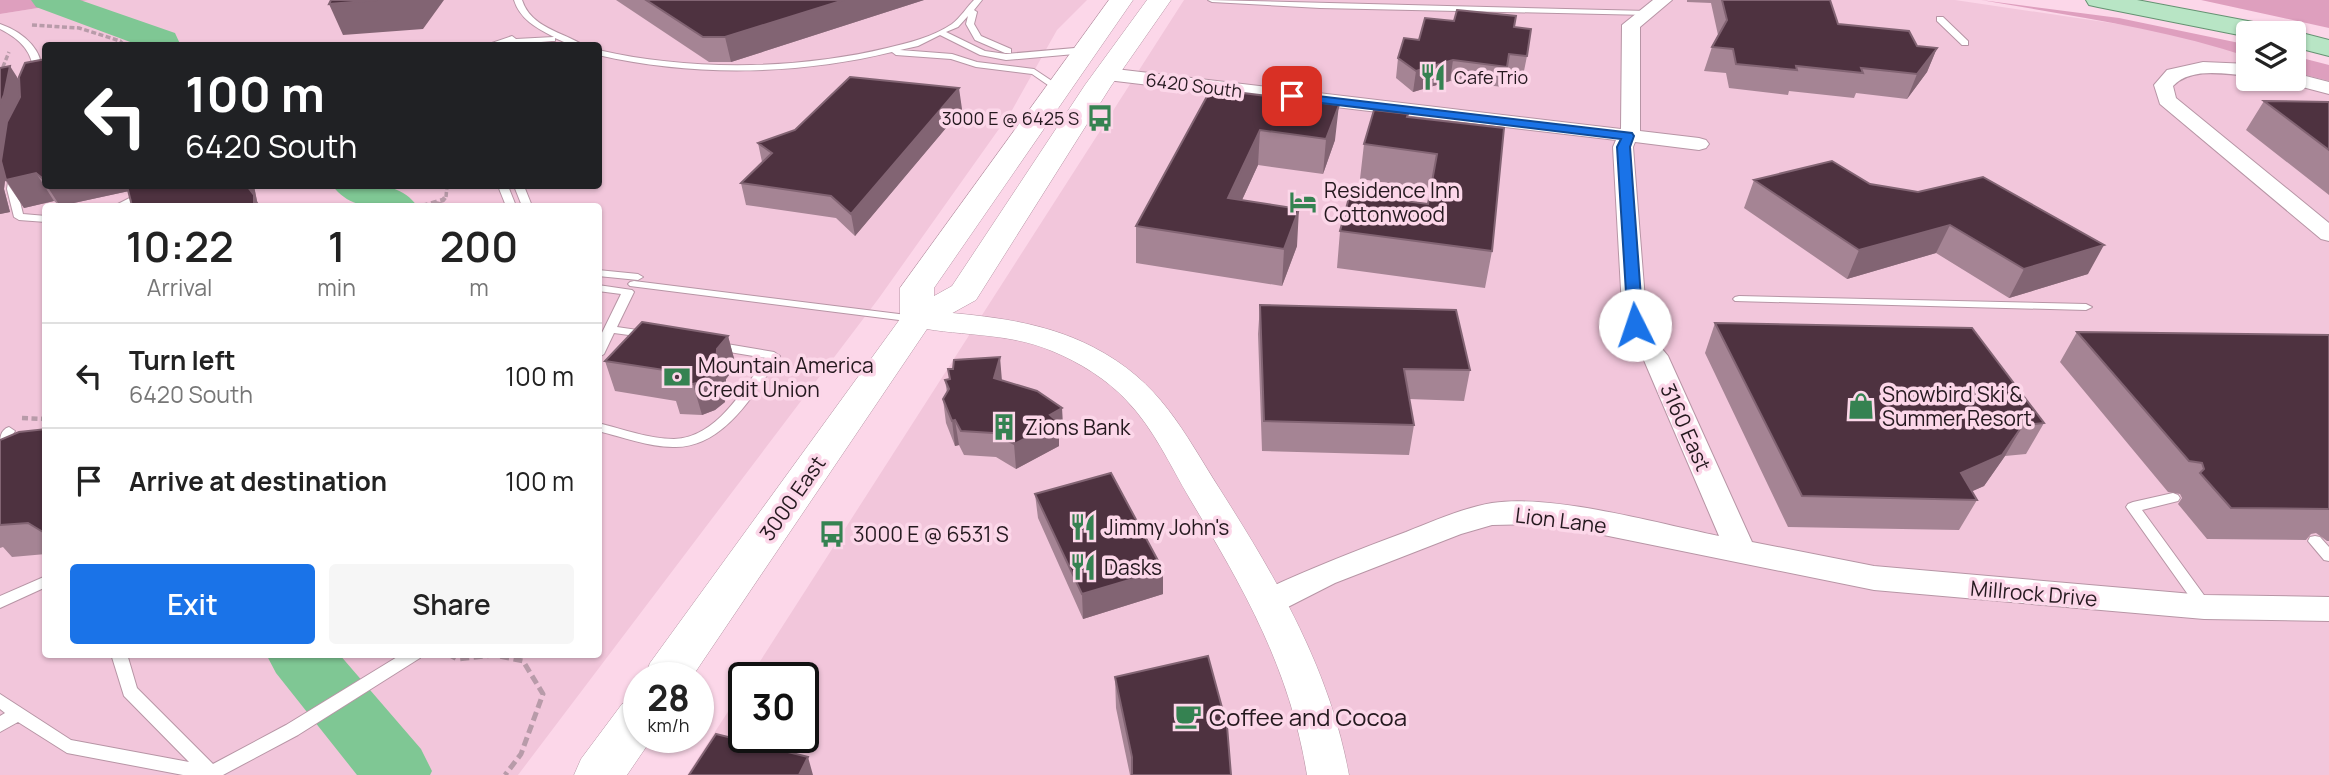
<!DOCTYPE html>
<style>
:root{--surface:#fff;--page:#f6f6f6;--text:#222;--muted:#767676;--line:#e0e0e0;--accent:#1a73e8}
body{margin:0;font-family:Manrope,sans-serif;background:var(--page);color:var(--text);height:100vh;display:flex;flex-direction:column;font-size:26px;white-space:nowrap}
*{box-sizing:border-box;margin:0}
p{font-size:23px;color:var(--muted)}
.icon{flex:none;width:38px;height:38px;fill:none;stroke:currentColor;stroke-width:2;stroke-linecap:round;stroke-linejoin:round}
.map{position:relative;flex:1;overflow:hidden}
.details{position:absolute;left:42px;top:203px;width:560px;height:455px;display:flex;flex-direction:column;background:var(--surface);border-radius:7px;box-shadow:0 2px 5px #0004}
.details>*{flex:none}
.banner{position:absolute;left:42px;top:42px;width:560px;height:147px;border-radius:7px;box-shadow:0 2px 5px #0004;background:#202124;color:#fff;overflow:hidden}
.buttons{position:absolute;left:2236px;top:21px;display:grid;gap:14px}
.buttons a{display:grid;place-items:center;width:70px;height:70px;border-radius:7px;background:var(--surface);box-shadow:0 2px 5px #0004;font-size:35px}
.speed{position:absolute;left:623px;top:662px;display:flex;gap:14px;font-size:35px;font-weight:700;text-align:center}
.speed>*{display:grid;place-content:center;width:91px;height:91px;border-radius:50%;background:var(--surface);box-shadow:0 2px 5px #0004;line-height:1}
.speed small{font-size:18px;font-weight:400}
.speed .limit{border:4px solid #111;border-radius:10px;background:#fff;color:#111}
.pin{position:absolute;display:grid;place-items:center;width:60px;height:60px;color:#fff;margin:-30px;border-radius:14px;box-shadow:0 4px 10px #0006}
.me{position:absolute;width:77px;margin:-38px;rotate:356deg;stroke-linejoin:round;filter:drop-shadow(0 0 5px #0008)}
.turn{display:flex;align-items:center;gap:24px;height:147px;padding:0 28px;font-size:32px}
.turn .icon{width:91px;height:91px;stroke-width:2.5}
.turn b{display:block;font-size:49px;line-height:60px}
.eta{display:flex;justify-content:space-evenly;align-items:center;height:119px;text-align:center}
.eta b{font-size:42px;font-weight:600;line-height:49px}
.primary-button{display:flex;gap:14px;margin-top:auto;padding:14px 28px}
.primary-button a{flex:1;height:80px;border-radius:7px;background:var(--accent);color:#fff;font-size:28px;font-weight:600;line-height:80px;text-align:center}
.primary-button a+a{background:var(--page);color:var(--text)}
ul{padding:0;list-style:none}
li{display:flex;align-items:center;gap:21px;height:105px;padding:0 28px;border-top:2px solid var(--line)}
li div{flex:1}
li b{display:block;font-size:26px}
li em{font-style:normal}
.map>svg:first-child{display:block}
</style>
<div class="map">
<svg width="2329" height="775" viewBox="0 0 2329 775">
<rect width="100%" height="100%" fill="#fcd7e9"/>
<path fill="#f2c6db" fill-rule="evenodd" d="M88,0h999l-30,30 -46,82 -132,186 -361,477h-518v-761zM46,46h552v140h-552zM46,206h552v448h-552z
M1184,0h771l237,35 57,16v28h45v-15l35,10v701h-1642l57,-88v50h59v-60h-53z"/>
<path fill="#de9fbe" d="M0,0h88l-88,14z
M1981,0l138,18 130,27v12c-87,-29 -178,-41 -268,-57z
M2201,0h128v28z
M2294,56l35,9v16l-35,-9z"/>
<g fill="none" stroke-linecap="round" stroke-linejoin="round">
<path fill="#7fc794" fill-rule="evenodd" d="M31,0h49l95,33 6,13h-40l-105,-39z
M333,186c28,-3 66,-6 84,20 -28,3 -66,6 -84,-20z
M266,654h73l82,95 11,22 -2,4h-73l-81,-102z"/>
<defs>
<path id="service" d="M514,0h8c9,28 41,32 63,46h-12l-18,-8v3h-3c-17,1 -34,5 -51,5l6,-4 -10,4h-14l29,-10 4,3 38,-2c-18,-9 -34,-18 -40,-37z
M974,0h8l-8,10 3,2 -3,12 7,12 30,13v4h-6l-30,-13 -9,-16 2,-8 -10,11 -12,5 39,19 21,3 80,-7 4,3 -4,3 -80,7 -26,-5 -40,-20 -22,11 -18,4 52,4 25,8 57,7 27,18v4l-3,1 -26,-18 -56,-7 -25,-8 -55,-4 -4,-3c-94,23 -199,25 -294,3v-5c91,21 198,20 289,-2 21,-5 46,-11 65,-24 8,-6 15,-17 22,-24z
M1208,0l440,11 4,2 -4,2 -328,-7 -108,-6z
M1937,17h6l25,24v4h-6l-25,-24z
M0,24c23,8 48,28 40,55l-7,-2c2,-24 -13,-38 -33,-48z
M14,172l5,3 -2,14 6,25 23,2v6l-27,-2 -5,-3 -7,-28 2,-14z
M153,186h12l-39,20h-12z
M498,186h10l8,20h-10z
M514,186h10l8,20h-10z
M598,270l40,4 5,3 -5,3 -40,-4z
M634,281l281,35 6,3 -6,3 -285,-36 -2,-2 2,-2z
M598,285l34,5 2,2 -17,35 34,5 2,3 -2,3 -37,-5 -10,21 -6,4v-17l23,-47 -23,-3z
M1739,296l347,8 6,3 -6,3 -351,-9 -2,-2 2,-2z
M715,342l59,10 6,4c-25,36 -56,93 -107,91 -25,0 -50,-10 -75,-16v-8c25,6 51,16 76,16 43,-1 70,-51 92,-81l-55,-9 -2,-3 2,-3z
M9,427l6,4 -10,15 -5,1c0,-9 0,-17 9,-20z
M2173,493l5,2 2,3 -2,3 -36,9 67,92 2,4 -2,4 -5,2 -5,-2 -73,-103 2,-3 5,-2z
M2315,536l5,1 9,10v14l-5,-1 -16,-19 2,-4z
M46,576v11l-46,21v-12z
M111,654h16l10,34 76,76 73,-39 116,-71h20l-2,4 -122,77 -75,40h-40l-116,-22 -49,-31 -18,10v-16l5,-3 -5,-4v-15l71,46 118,22 -65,-66z"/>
<path id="minor" d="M1653,0h19l-32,27v104l59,7 7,2 3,4 -3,4 -7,2 -64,-8 -2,5 14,178 6,13 15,18 84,186 122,24 330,29 125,2v24l-125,-2 -330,-29 -295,-60 -46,-6 -41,1 -31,9 -126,49 -55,28 -11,3 -11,-3 -5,-9 5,-9c48,-23 97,-42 148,-61 27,-11 57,-24 86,-29 62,-9 164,20 227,33l-76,-178 -14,-17 -6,-16 -10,-178 3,-7 -509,-60 -9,-6 9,-6 514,61 1,-104z
M2203,62l46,2v12c-25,-2 -58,-9 -76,10l3,12 153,125v18l-8,-2 -161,-135 -6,-19 13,-15z
M2294,73l35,9v12l-42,-11 -2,-4h9z"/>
<path id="tertiary" d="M917,310c60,5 122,9 176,37 68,35 89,83 128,144 57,90 109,179 128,284h-42c-17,-106 -63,-186 -117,-276 -20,-34 -36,-70 -63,-98 -19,-21 -48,-39 -75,-50 -47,-20 -97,-14 -145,-26l-5,-6 5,-6z"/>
<path id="secondary" d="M1109,0h24l-199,288v8l18,-10 133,-201 62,-85h24l-60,86 -135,214 -47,26 -237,351h-48l6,-14 250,-344v-31z
M639,698v39h14l-26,38h-53l7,-16 41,-55z"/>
<path id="primary" d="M2086,0h51l132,25 9,3 4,5h-33v4l-151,-30 -9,-2z
M2294,31l35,9v16l-35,-9v-14h-8z"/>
</defs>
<use href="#service" stroke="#b795a5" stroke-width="2"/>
<use href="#minor" stroke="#b795a5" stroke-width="2"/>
<use href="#tertiary" stroke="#b795a5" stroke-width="1"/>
<use href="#secondary" stroke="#b795a5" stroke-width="1"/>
<use href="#primary" stroke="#659272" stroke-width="2"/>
<path stroke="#b89ba9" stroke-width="3.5" stroke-dasharray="5 2.5" stroke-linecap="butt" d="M32,25l47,3 41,13 5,5
M0,74l9,-22
M446,197l1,-11"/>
<path stroke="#b89ba9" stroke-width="4.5" stroke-dasharray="6 3.5" stroke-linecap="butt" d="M435,203l13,3
M422,206l21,-6 4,-5
M22,418l24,1"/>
<path stroke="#b89ba9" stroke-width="5" stroke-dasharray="9 4.5" stroke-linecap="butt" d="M448,654l9,5 37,-4 29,6 20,33 -22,60 -16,21"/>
<use href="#service" fill="#fff" fill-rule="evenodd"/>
<use href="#minor" fill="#fff" fill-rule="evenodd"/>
<use href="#tertiary" fill="#fff" fill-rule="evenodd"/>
<use href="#secondary" fill="#fff" fill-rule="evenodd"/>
<use href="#primary" fill="#b8e5c5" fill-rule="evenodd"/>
</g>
<path fill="#a58494" d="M616,0h308l-193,62h-22z
M1687,0h143l8,24 79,22 20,2 -10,24 -20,27 -51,-6 -2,5 -65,-7 -1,4 -59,-7 -3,-15 -22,-2 8,-24 6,-12 -7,-32 -24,-1z
M1454,21l60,6 13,29 -4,20 -18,-2 -2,13 -53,-6 -37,11 -17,-14 2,-20 21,-18z
M46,59v127h208l3,15 -128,-10 -69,15 -6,-5 -30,7 -19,-28 -1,9 6,23 -10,2v-146l19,13z
M1211,89l124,51 -12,34 -65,-9 -16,35 55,46 -15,40 -146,-23v-37z
M2264,101l65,1v93l-83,-65z
M962,109l-107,127 -19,-18 -90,-13 -5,-22 21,-21 -4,-19z
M1407,117l97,11 -12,123 -7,37 -148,-20 3,-37 88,-27 3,-15 -71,-10 4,-35z
M1754,180l116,4 218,90 -79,24 -73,-45 -89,26 -103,-71z
M1260,305l210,65 -6,31 -55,-2 5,26 -5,30 -147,-4 -4,-117z
M1715,323l329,100 -18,31 -21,2 -21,30 -12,5 5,9 -18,30 -171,-3 -83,-174z
M2077,332l252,3v206h-2l-11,-8 -5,1 -5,6 -99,-1 -29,-35 4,-6 -2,-4 -12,-2 -108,-130z
M728,336l8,30 -10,13 -1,23 -10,8 -13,5 -22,-1 -4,-13 -61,-10 -10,-30z
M953,369l49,12 60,27 1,24 -4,3v11l-43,23 -20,-12 -32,-2 -5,-10 -4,1 -9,-23 -3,-24 4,-6 -2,-13 5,-1z
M46,429v125l-34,3 -9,-10 -3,1v-108z
M1035,494l128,100 -80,25 -45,-101z
M1115,677l116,98h-101l-14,-67z"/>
<path fill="#826473" d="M377,0h67l-21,29 -80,6 -14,-31z
M844,0h80l-193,62 -6,-25z
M1937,48l-10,24 -20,27 10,-25z
M1453,60l-3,21 -37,11 3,-21z
M10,66l16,25 -17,57 -5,41 6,23 -10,2v-110z
M959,88l3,21 -107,127 -4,-22z
M1339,105l-4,35 -12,34 3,-35z
M1260,130l-2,35 -32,70 2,-37z
M36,173l18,28 -30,7 -18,-28z
M47,186h96v2l-83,18z
M243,186h11l3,15 3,5h-6z
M1299,209l-2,37 -15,40 2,-37z
M1950,225l-14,28 -89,26 12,-29z
M2104,245l-16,29 -79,24 15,-29z
M728,336l8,30 -10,13 -1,23 -10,8 -13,5 -9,-31 24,-35z
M1000,357l2,24 -8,-3z
M1062,408l1,24 -4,3v11l-43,23 -2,-25 36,-29z
M955,420l4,25 -4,1 -3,-25z
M2023,425l-18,31 -21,30 -29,13 6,-26z
M1163,570v24l-80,25 -1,-25z
M808,757l5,18h-14z"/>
<path fill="#4e3240" stroke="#826473" stroke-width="2" d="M331,0h46l-48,4z
M646,0h198l-119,37h-22z
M1722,0h108l8,24 71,7 8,15 20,2 -20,26 -56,-6 2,5 -67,-7 1,4 -61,-6 -3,-15 -21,-2 15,-27z
M1457,10l59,6 -2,11 17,2 -4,27 -18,-2 -2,13 -54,-7 -37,11 -18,-13 6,-20 15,2 6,-22 29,3z
M46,59v119h-4l-6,-5 -30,7 -5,-19 6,-39 13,-25 -1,-20 6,-14z
M10,66l-6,29 -4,9v-36z
M850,77l109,11 -108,126 -20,-18 -90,-13 31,-30 -14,-10 37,-13z
M1211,89l128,16 -13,34 -66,-9 -32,68 71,11 -15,40 -148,-23z
M2264,101l65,1v48z
M1374,110l34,4 -1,3 97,11 -12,123 -152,-20 10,-37 78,10 9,-50 -73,-10z
M1832,161l38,23 48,8 65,-15 121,68 -80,24 -74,-44 -91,25 -105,-70z
M127,186h120l7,9v11h-122z
M1260,305l196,5 14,60 -66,-1 10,56 -150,-4z
M642,322l86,14 -11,13 -1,23 -10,8 -13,4h-23l1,-13 -66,-10z
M1715,323l257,5 72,95 -21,2 -21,30 -41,18 16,27 -175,-4z
M2077,332l252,3v174l-98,-1 -31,-35 4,-4 -2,-6 -13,-2z
M1000,357l-6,21 43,13 25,17 -12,7 8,7 -44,22 -21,-11 -32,-2 -6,-11 -3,1 -9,-22 6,-10 -4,-9 5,-1 -2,-10h5l1,-9z
M46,429v102l-3,1 -15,-9 -28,2v-85l19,-8z
M1111,473l52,97 -81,24 -47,-100z
M1208,656l19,70 4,49h-99v-18l-17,-80z
M716,734l92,23 -9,18h-110z"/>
<path fill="#1a73e8" stroke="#114b97" stroke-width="2" d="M1292,93l340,40 2,3 -4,11 13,178 -8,4 -7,-4 -11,-178 4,-8 -333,-40v-5z"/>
<defs>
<symbol id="restaurant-bare" viewBox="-9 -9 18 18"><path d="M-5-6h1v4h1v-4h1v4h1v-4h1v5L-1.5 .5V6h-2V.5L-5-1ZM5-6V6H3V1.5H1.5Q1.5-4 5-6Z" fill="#358251" stroke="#fcd7e9" stroke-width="2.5" paint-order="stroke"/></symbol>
<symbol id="bus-bare" viewBox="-9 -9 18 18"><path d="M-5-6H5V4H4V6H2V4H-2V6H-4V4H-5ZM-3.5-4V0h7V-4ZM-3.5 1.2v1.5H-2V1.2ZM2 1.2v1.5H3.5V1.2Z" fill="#358251" stroke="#fcd7e9" stroke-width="2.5" paint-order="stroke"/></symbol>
<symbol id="hotel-bare" viewBox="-9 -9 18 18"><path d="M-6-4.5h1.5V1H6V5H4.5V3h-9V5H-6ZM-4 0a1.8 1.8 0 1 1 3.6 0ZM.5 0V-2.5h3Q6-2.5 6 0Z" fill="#358251" stroke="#fcd7e9" stroke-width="2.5" paint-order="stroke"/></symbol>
<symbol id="bank-bare" viewBox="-9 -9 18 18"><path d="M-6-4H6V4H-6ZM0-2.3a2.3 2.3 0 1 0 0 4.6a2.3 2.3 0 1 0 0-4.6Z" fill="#358251" stroke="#fcd7e9" stroke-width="2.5" paint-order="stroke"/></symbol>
<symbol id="shop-bare" viewBox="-9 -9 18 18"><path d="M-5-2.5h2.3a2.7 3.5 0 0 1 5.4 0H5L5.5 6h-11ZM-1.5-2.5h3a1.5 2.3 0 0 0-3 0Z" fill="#358251" stroke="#fcd7e9" stroke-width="2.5" paint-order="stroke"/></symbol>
<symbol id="building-bare" viewBox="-9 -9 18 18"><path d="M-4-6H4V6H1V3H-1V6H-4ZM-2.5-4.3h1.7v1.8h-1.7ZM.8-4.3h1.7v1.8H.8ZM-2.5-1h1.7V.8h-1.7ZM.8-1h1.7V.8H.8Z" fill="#358251" stroke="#fcd7e9" stroke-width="2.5" paint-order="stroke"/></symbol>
<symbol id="cafe-bare" viewBox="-9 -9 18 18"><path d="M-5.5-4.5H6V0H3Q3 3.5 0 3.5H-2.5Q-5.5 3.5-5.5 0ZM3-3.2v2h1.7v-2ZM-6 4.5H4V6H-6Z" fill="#358251" stroke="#fcd7e9" stroke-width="2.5" paint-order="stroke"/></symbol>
</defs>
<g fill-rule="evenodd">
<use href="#restaurant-bare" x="1414" y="58" width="38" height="38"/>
<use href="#bus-bare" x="1081" y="99" width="38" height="38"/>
<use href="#hotel-bare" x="1284" y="183" width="38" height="38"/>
<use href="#bank-bare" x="658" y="358" width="38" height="38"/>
<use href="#shop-bare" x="1842" y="387" width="38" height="38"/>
<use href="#building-bare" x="985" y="408" width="38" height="38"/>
<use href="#restaurant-bare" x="1064" y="508" width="38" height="38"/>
<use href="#bus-bare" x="813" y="515" width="38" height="38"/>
<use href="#restaurant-bare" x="1064" y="548" width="38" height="38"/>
<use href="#cafe-bare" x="1169" y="697" width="38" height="38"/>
</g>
<g text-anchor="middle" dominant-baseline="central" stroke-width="7" stroke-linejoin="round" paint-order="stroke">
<g font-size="18" fill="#25191f" stroke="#fcd7e9" text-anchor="start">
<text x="1454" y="77">Cafe Trio</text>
<text x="1079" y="118" text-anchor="end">3000 E @ 6425 S</text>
</g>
<g font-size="18" fill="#25191f" stroke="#fcd7e9">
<text transform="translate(1194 85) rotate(7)">6420 South</text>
</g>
<g font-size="21" fill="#25191f" stroke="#fcd7e9" text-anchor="start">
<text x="1324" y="190">Residence Inn<tspan x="1324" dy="24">Cottonwood</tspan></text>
<text x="698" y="365">Mountain America<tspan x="698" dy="24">Credit Union</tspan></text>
<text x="1882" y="394">Snowbird Ski &amp;<tspan x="1882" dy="24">Summer Resort</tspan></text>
<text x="1025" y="427">Zions Bank</text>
<text x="1104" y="527">Jimmy John's</text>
<text x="853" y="534">3000 E @ 6531 S</text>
<text x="1104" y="567">Dasks</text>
</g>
<g font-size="21" fill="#25191f" stroke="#fcd7e9">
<text transform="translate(1686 427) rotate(66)">3160 East</text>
<text transform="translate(792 498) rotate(-55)">3000 East</text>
<text transform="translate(1561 520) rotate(7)">Lion Lane</text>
<text transform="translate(2034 593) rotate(5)">Millrock Drive</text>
</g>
<g font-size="24" fill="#25191f" stroke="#fcd7e9" text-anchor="start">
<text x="1209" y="716">Coffee and Cocoa</text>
</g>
</g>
</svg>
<div class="buttons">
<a><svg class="icon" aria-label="layers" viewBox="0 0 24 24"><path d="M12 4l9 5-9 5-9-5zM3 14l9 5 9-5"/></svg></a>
</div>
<div class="speed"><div>28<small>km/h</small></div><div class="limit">30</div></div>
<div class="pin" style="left:1292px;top:96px;background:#d93025"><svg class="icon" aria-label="arrive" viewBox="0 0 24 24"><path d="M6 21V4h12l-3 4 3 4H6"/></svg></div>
<svg class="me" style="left:1635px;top:325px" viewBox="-20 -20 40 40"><circle r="19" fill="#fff"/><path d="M0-13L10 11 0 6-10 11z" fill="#1a73e8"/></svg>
<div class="banner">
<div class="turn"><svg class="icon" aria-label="left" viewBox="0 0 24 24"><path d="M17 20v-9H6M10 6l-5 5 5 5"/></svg><div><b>100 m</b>6420 South</div></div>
</div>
<section class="details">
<div class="eta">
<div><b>10:22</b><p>Arrival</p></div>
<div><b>1</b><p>min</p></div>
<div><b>200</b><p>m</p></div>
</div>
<ul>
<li><svg class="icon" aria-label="left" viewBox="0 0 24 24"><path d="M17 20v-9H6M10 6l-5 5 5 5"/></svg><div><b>Turn left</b><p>6420 South</p></div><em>100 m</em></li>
<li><svg class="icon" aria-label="arrive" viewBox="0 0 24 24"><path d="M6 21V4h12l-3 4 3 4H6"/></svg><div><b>Arrive at destination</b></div><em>100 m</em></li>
</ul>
<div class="primary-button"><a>Exit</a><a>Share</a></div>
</section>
</div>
